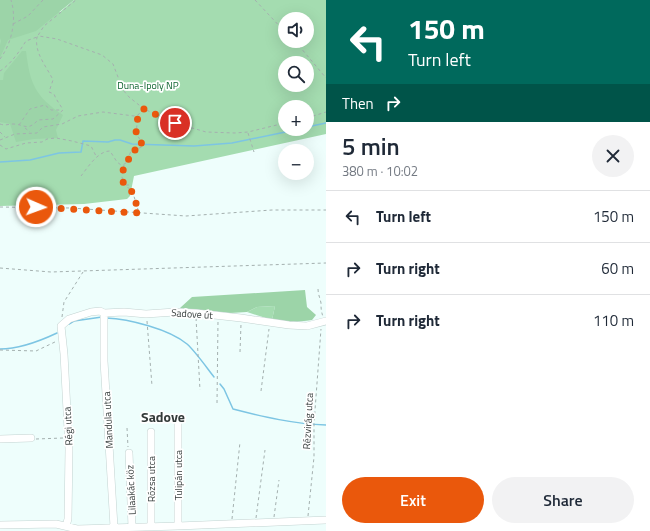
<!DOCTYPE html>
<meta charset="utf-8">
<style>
:root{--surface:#fff;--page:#f2f2f3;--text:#1f2937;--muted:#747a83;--line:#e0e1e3;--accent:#ea580c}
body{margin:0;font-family:"Titillium Web",sans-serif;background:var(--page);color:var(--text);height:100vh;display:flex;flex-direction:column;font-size:15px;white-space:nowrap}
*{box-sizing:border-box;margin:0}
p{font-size:13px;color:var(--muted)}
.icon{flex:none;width:22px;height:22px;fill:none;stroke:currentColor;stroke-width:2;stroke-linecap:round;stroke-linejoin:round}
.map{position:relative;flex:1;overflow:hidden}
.sheet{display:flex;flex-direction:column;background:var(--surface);width:324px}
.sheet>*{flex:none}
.guide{background:#00695c;color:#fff;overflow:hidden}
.controls{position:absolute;left:278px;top:12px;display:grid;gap:8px}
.controls a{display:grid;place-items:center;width:36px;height:36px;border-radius:50%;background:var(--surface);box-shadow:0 4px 16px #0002;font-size:20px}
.pin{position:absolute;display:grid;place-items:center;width:34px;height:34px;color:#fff;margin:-17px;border:2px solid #fff;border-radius:50%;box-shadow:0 1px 4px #0007}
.me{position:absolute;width:44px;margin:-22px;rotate:92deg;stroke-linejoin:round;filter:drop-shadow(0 0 3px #0008)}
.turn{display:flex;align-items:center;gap:14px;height:84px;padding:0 16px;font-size:18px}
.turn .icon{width:52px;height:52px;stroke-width:2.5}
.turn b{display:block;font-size:28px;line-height:34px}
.then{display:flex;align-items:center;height:38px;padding:0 16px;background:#0003;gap:8px;font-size:15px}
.round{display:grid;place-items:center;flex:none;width:42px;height:42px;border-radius:21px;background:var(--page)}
.summary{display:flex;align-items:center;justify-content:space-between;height:68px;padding:0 16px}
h1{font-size:24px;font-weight:600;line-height:30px}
.action{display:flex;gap:8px;margin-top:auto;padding:8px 16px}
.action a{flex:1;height:46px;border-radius:24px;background:var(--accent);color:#fff;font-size:16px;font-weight:600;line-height:46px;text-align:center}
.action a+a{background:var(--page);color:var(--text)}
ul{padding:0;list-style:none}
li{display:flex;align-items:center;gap:12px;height:52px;padding:0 16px;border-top:1px solid var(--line)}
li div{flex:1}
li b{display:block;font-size:15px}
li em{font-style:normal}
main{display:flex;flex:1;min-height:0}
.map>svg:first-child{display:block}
</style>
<main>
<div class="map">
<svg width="326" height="531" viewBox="0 0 326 531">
<rect width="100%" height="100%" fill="#eefefc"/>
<path fill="#a4dcb0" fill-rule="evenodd" d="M0,0l60,12 14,-12h252v134l-192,42 -4,20 -3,3 -43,5 -84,2zM285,19h22v22h-22zM285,63h22v22h-22zM285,107h22v22h-22z
M275,306l-3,14 -25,-8 10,-5z"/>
<path fill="#9cd4a8" d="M0,0h74l-38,31 -28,9 -8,18v-13l1,-4 -1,-3z
M22,51h4c4,33 9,45 37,64l-7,15 2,8 -24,1 -18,3 -6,-18 -10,-2v-42h3l1,-7z
M305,290l2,17 9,8 -4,5c-13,2 -26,3 -40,0l3,-14 -18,1 -10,5 -17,1 -50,-5 12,-11z"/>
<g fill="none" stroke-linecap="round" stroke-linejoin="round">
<path stroke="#7dc5e3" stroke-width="1.5" d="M307,127l19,-4
M115,140h5l12,4 62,2 38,-3 68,-14
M0,162l30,-2 29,-7 22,-1 2,-11 25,1 7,-2
M106,318c23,1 63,11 81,26 8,7 20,24 27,33
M69,324l5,-3 28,-4
M0,349c19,0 40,-8 57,-16
M220,384l4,5 9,20c31,8 61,15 93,16"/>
<defs>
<path id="minor" d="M104,313v48l10,166
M178,424v102
M151,432v94
M0,439l31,-1
M129,453l3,74
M0,525l56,-1 21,5 101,-3 148,-6
M66,526l2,-7 1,-70 -5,-95 -3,-28 8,-7 22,-7 9,-1 4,2 20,-1 22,2 29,-2 21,1 45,5 48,7 18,1 19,-5"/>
</defs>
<use href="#minor" stroke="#c3d3d1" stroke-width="8"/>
<path stroke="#a4b0af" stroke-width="1" stroke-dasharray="3 3" stroke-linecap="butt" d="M255,0l30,32
M13,24l15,-8 15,-16
M295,41l31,37
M0,59c12,-16 17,-40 11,-59
M0,71c11,-7 19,-19 26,-30l11,-4 7,-11 32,-26
M307,118l19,-6
M0,124c5,2 9,0 13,0 11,0 14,8 25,-4l15,-1 10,-9c-3,-6 -7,-10 -9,-16l-5,-2 4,-12c-6,-13 -19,-27 -16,-43l2,-1 18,3 45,16 11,9 10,26 6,7 15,12 31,14 31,9 29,1 13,-1 37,-9
M19,125l11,-16 15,-4 6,5h11
M25,128l5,4
M0,132l5,5
M248,133l6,19
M0,140l15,-6 22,-1 6,-6 19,-3 16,-8 25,-4 31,4 4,-1 5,-6
M0,145l6,4 20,-6 16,-1 5,-3 9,-1 16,3 19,5 5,10
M124,165l-2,12 1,5 10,11 6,20
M81,176c7,-9 17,-25 29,-25l7,11 4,3c8,-1 7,-8 10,-14l11,-4v-4l-6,-10 2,-17
M126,185h6
M0,207l71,1 115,8 86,-6h54
M0,268l51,4 275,-9
M318,289c0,5 2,9 3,14 0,6 0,7 2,14
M62,317l2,-15 19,-30
M196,318l4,72
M147,321l5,65
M0,350l36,1 21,-10
M240,352l1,-28
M261,391l8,-62
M217,403l1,-82
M127,428l1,19
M36,439l27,-1
M308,516l6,-59v-33l7,-95
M274,517l5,-37
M256,518l9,-68
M232,519l8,-77"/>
<use href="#minor" stroke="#fff" stroke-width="7"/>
</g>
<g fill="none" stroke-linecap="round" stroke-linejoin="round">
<path stroke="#ea580c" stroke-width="7" stroke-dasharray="0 12.6" d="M36,207l103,6 -6,-20 -10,-11 -1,-5 2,-12 4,-4 3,-10 8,-2 4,-3 -7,-13 2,-18 6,-6 31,14"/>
</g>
<g text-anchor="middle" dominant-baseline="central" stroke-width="3.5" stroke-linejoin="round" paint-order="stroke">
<g font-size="10" fill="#106631" stroke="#fff">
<text x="148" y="85">Duna-Ipoly NP</text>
</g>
<g font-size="10" fill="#343b3a" stroke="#fff">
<text transform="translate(192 314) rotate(4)">Sadove út</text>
<text transform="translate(108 420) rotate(-93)">Mandula utca</text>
<text transform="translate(308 421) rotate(-87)">Rézvirág utca</text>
<text transform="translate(68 426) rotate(-93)">Régi utca</text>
<text transform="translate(178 475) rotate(-90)">Tulipán utca</text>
<text transform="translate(151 479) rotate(-90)">Rózsa utca</text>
<text transform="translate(131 490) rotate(-93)">Lilaakác köz</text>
</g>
<g font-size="14" font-weight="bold" fill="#343b3a" stroke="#fff">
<text x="163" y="416">Sadove</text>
</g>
</g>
</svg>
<div class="controls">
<a><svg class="icon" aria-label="sound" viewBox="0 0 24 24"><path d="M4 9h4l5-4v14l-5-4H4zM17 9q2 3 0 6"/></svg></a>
<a><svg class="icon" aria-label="search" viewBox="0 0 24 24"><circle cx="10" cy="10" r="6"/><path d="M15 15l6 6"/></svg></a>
<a>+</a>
<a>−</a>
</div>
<div class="pin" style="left:175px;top:123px;background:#d93025"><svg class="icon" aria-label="arrive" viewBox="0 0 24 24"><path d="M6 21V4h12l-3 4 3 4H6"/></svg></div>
<svg class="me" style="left:36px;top:207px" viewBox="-20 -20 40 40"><circle r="17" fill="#ea580c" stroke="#fff" stroke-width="3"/><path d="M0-11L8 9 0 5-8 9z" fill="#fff"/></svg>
</div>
<section class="sheet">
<div class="guide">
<div class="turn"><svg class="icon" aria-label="left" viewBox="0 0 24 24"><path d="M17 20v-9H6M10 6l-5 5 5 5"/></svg><div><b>150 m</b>Turn left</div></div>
<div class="then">Then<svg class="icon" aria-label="right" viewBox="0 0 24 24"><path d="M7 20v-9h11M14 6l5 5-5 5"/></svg></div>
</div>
<div class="summary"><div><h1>5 min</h1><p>380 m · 10:02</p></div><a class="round"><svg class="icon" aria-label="close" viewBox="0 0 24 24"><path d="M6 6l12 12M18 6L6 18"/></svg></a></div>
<ul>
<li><svg class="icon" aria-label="left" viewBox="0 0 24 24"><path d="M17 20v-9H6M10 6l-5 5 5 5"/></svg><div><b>Turn left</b></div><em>150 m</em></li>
<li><svg class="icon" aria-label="right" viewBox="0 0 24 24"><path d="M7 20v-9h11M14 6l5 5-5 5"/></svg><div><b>Turn right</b></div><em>60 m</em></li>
<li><svg class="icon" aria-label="right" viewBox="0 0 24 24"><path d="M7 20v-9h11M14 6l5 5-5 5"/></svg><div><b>Turn right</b></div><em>110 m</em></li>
</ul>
<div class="action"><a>Exit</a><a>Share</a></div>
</section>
</main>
